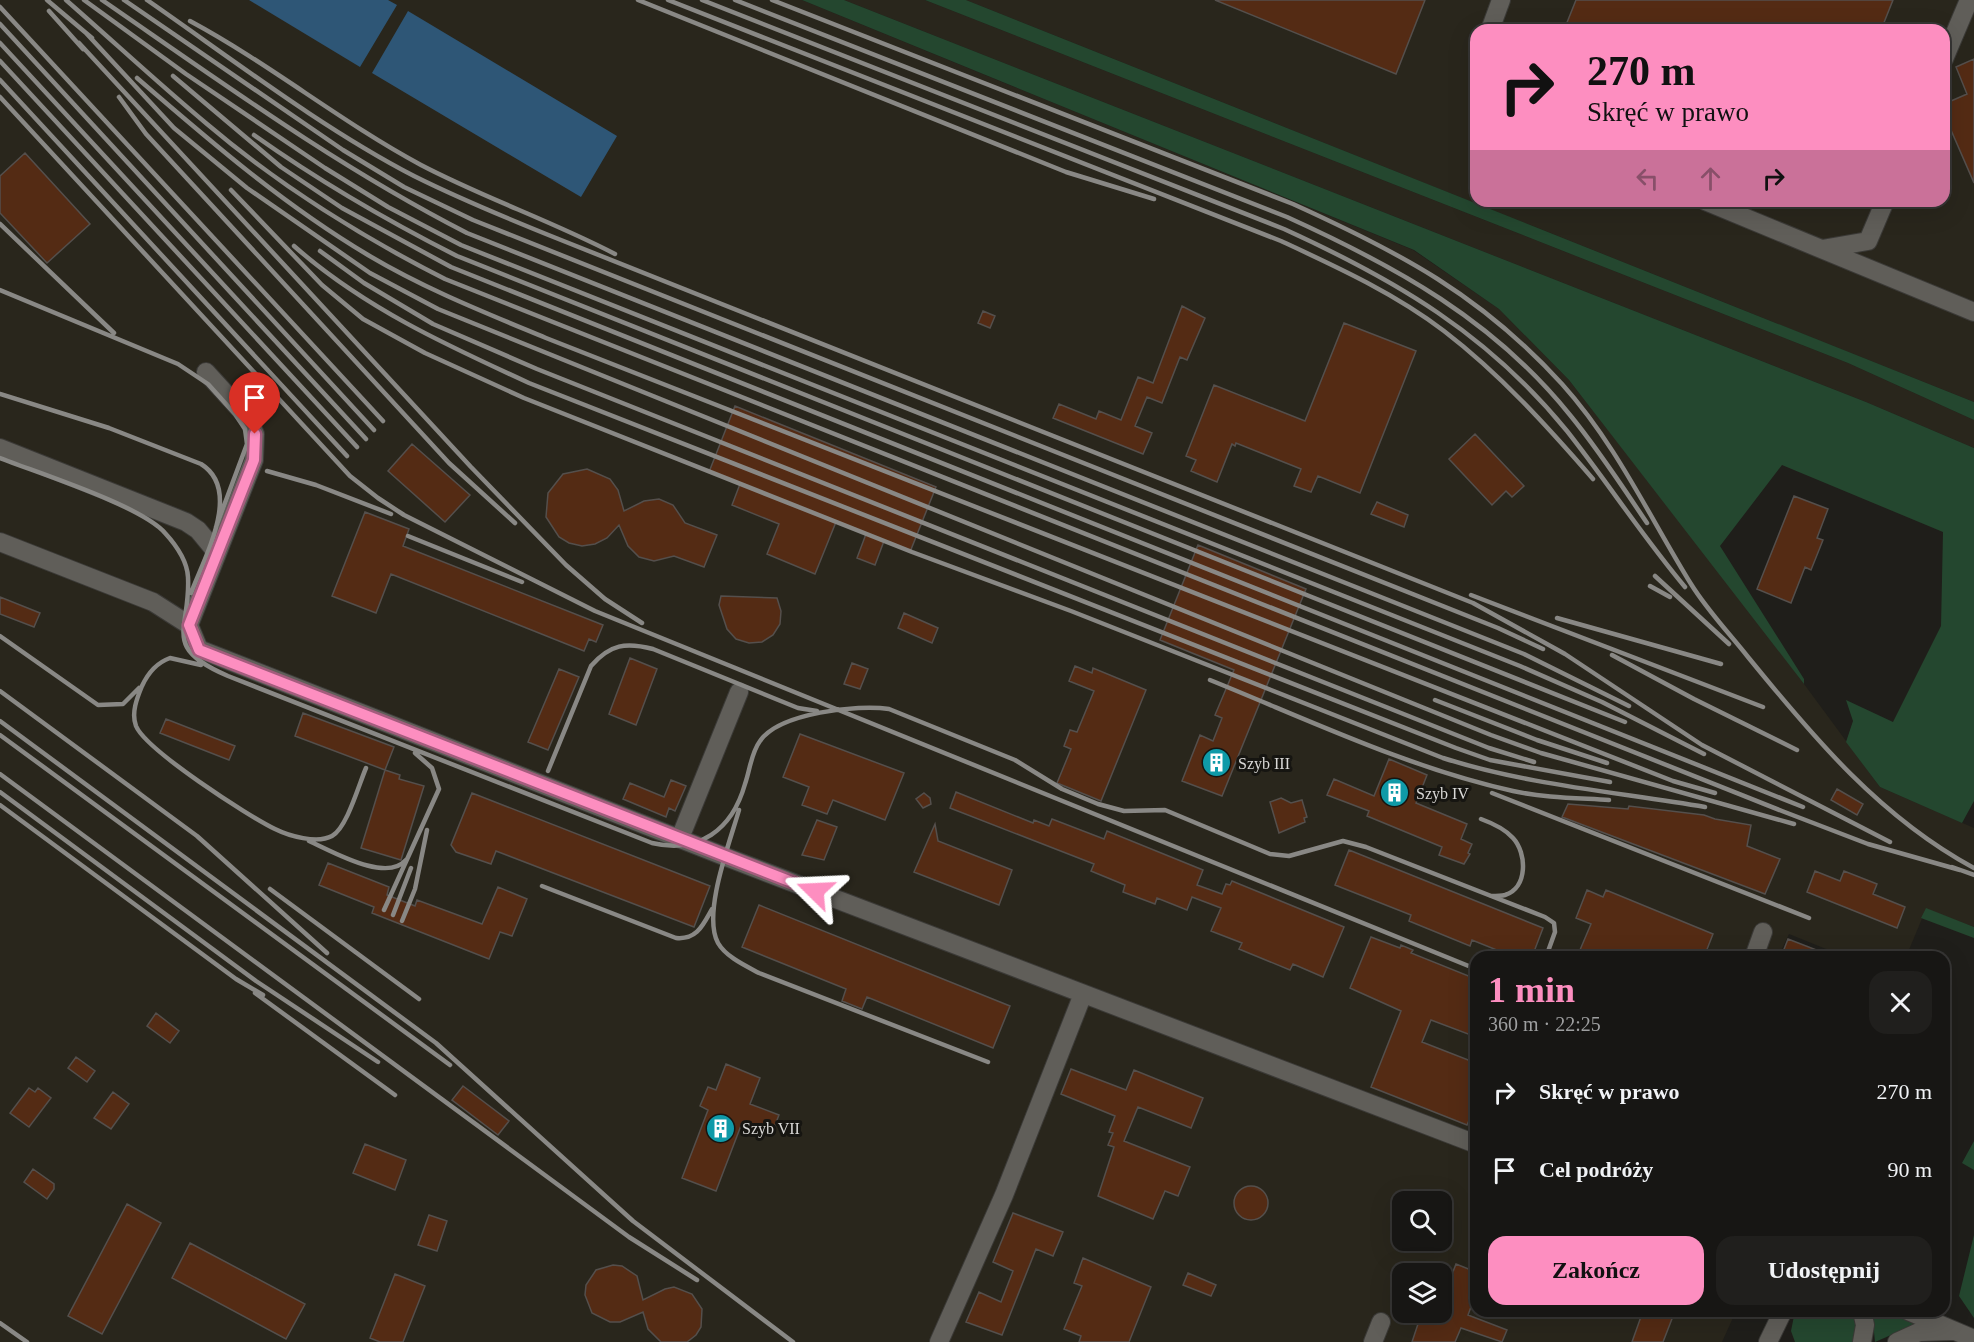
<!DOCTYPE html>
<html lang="pl">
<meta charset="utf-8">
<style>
:root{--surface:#171614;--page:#201f1d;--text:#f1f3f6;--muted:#9e9fa0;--line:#363534;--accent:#fd8ec0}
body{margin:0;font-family:"Times New Roman",serif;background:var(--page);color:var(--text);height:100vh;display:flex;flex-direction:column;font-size:22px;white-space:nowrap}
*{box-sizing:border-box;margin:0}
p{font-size:20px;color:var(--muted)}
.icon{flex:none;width:33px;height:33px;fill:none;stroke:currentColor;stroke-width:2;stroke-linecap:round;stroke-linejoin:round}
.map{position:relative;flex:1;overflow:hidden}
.side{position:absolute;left:1470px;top:951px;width:480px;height:366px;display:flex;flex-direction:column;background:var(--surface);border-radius:18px;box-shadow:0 6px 24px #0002,0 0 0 2px var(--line)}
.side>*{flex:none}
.top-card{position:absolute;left:1470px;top:24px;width:480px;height:183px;border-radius:18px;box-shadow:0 6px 24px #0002,0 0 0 2px var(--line);background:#fd8ec0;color:#111;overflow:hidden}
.fabs{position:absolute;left:1392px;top:1191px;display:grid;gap:12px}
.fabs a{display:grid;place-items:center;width:60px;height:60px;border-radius:12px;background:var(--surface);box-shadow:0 6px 24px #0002,0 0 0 2px var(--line);font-size:30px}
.pin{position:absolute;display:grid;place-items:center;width:51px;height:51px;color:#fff;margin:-62px -26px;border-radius:50% 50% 50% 0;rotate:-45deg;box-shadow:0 0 6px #0007}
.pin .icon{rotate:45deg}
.me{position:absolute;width:66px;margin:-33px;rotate:291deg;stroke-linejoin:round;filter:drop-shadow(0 0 4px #0008)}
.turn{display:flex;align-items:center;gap:21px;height:126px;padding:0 18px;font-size:27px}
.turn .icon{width:78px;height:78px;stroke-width:2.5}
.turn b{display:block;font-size:42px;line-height:51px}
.lanes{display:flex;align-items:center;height:57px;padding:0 18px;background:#0003;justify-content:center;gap:30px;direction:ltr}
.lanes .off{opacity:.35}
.round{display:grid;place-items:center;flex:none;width:63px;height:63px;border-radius:18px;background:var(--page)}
.headline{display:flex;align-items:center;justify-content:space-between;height:102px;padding:0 18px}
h1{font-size:36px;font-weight:800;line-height:45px;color:var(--accent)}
.primary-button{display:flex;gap:12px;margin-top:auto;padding:12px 18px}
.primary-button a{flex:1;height:69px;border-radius:18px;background:var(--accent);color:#111;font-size:24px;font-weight:800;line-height:69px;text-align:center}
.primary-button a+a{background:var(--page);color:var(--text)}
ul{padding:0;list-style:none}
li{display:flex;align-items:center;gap:18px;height:78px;padding:0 18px}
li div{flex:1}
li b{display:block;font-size:22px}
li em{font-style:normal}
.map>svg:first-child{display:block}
</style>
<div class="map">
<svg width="1974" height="1342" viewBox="0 0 1974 1342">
<rect width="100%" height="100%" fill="#1f1e1a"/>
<path fill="#29261c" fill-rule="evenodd" d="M0,0h802l611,250 86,59 70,71 204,262 107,145 94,41v99l-48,-18 -20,48h-60l-57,-23 -11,23h-302v354h260l-14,31h-1722zM1402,1202h40v38h-40zM1402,1274h40v38h-40z
M844,0h81l923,363 126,57v28l-108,-46z
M966,0h1008v402l-281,-112zM1476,30h468v171h-468z"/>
<path fill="#24472f" d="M802,0h42l1022,402 108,46v353l-12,22 -82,-36 -34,-45 7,-21 -7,-21 47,22 48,-96 2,-94 -161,-67 -62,81 84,133v5l-235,-304 -70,-71 -85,-59z
M925,0h41l1008,402v18l-126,-57z
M1926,908l48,19v11l-53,-20z
M1974,1141v29l-12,-7z
M1974,1235v83l-15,-22z
M1795,1311h57c6,10 6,21 1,31h-58l-4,-11z
M1872,1311h14l28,9v5l-39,17z"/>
<path fill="#2e5676" d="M249,0h139l9,5 -37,62z
M408,11l209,125 -36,61 -209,-124z"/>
<path fill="#542b14" stroke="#544f4c" stroke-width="1.5" d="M1215,0h210l-29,74z
M1576,0h317l-12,30h-317z
M1974,59v124l-30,-69v-10l23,-10 -11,-27z
M25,153l65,71 -43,39 -47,-50v-37z
M1182,306l23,12 -18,42 -7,-3 -18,46 -15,-6 -12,29 17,7 -9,21 -90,-36 6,-14 37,15 3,-8 22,9 17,-43 15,6z
M983,311l12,5 -5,12 -12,-5z
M1344,323l72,28 -56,142 -42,-17 -7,16 -17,-6 7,-17 -65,-26 -1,3 -3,-2 -15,38 -26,-11 5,-11 -10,-4 28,-71 91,36z
M735,406l201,81 -26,65 -26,-11 -9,24 -18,-7 9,-24 -30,-12 -21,52 -48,-20 12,-30 -47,-19 8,-21 -31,-12z
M1475,434l49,52 -12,11 -6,-6 -14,14 -43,-46z
M412,444l58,51 -25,27 -57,-51z
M587,469l23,10 8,11 6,21 20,-10 15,-2 14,6 12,18 32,12 -13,32 -30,-11 -20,5 -15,-4 -11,-11 -9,-21 -12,13 -12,6 -13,2 -13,-3 -10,-6 -13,-20 2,-24 15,-19z
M1794,496l34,13 -11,29 6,2 -12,30 -6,-3 -14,36 -34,-14z
M1377,502l31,13 -4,12 -33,-13z
M365,512l44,17 -6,17 200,79 -7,17 -7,-3 -5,12 -193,-77 -15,39 -44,-17z
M1198,545l108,44 -84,207 -40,-15 18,-46 13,6 9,-23 -7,-3 19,-45 -74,-30z
M721,596l56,2 4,13 -1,13 -7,11 -11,7 -13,1 -13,-4 -9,-10 -8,-24z
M0,597l40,16 -6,14 -34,-13z
M904,613l34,15 -6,15 -34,-15z
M630,658l27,11 -21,56 -27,-11z
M852,663l16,6 -8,20 -16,-5z
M1075,666l17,7 1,-5 53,22 -45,111 -44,-18 14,-34 -7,-3 6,-16 7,2 17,-41 -25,-10z
M559,669l20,8 -31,73 -20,-8z
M303,713l91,34 -9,23 -90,-34z
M166,719l69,27 -6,14 -69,-27z
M800,734l104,39 -19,47 -52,-20 -6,14 -25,-9 7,-18 -26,-10z
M1389,759l38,16 -11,28 51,21 -6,15 11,5 -4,9 2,1 -6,10 -25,-9 3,-8 -75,-31 2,-5 -42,-16 7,-16 40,17z
M385,770l15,5 -1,4 25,7 -23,74 -40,-12z
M671,780l15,6 -11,25 -6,-3 -3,9 -43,-18 7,-16 34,14z
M1837,789l26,15 -6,11 -26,-15z
M956,792l77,31 1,-3 15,6 3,-7 52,20 3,-8 96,39 -6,15 25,9 4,-10 4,1 2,-4 112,46 -21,50 -30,-13 -3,6 -51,-21 3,-6 -31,-12 10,-23 -29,-11 -5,13 -30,-12 -2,6 -32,-12 2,-7 -34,-14 3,-7 -144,-56z
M472,793l238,93 -16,41 -198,-76 -5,13 -35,-12 -5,-7z
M924,793l6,5 1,6 -8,4 -7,-9z
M1281,798l10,5 11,-3 5,17 -3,1 1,4 -26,11 -9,-31z
M1568,804l60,5 1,-3 75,9 11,4 36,6 -4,21 33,13 -15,35 -203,-77z
M817,820l20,7 -13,33 -22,-5z
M935,824l3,17 74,29 -13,35 -85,-33z
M1349,850l194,78 -11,29h-18l-42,-17 -2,6 -61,-25 2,-6 -76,-30z
M328,863l61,24 -2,8 28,11 2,-6 65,24 16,-37 29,12 -15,37 -12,-4 -11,27 -117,-46 2,-6 -55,-22z
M1815,871l25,10 4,-10 33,13 -4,10 32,13 -8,21 -90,-36z
M1587,890l16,7 3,-7 107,44 -9,23h-127l14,-33 -15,-6z
M759,905l251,101 -17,42 -126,-51 -5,12 -20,-8 4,-12 -104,-42z
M1371,937l29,11 1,-3 12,5 -2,3 65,26v58l-45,-17 -9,22 54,21v27l-7,18 5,1 -7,16 -96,-38 30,-76 -51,-23z
M1788,939l44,17v1h-51z
M156,1013l23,18 -9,12 -23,-17z
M76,1057l19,14 -8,11 -19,-14z
M726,1064l34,14 -10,26 29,11 -8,20 -29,-12 -26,68 -34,-13 26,-68 -8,-4 8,-19 8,3z
M1071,1069l55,21 8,-20 69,28 -12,30 -53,-21 -14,34 66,26 -12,29 -13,-5 -12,28 -55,-23 16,-49 -6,-2 5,-12 -4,-1 6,-16 -54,-22z
M463,1086l46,35 -11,14 -46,-35z
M29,1088l6,4 3,-4 13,10 -22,29 -19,-14z
M113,1092l16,12 -18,25 -17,-11z
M365,1144l41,16 -11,30 -42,-17z
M33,1169l21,15v5l-7,10 -23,-17z
M1234 1203a17 17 0 1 1 34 0a17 17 0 1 1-34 0Z
M127,1204l34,19 -59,111 -34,-18z
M1013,1213l50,19 -10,24 -17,-7 -34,86 -36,-13 13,-30 22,10 12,-31 -20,-9z
M429,1215l18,6 -10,30 -19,-6z
M190,1243l115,61 -19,35 -114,-61z
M1083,1258l68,29 -22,55h-50l2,-6 -17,-7 18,-43 -8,-3z
M1456,1264l20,8v21l-8,22 39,15 -5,12 -41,-14 -6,14h-43l6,-18 -27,-11 51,-1v-12z
M613,1265l9,1 15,10 6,24 22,-11 9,-2 18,7 10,15 -1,18 -5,8 -9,7h-26l-13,-13 -5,-17 -23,10h-10l-18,-9 -7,-18 1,-10 10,-15z
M1188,1273l28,12 -5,11 -28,-11z
M395,1274l30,12 -22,56h-23l-10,-4z
M1643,1311h32l-12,31h-31z"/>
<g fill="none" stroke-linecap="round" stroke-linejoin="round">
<defs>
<path id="minor" d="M1490,30l11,-30
M1944,59l25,-59
M1705,201l269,111
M1822,249l46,-8 17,-40
M206,372l42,46 7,16 -1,26 -65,165 10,24 527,208 750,287
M0,448l186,74 12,8 19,23
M0,542l153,60 36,23
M680,838l59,-146
M1754,957l9,-25
M1862,1311l3,14 -3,17
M1908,1311l66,28
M939,1342l65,-147 79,-201
M1373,1342l8,-20
M1768,1342l15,-31
M1897,1342l22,-10 32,-1"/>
</defs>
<use href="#minor" stroke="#3b3a37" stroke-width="20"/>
<use href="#minor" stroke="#605e59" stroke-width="18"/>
<path stroke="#898885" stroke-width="4.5" d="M47,0l45,38
M66,0c47,41 93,84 141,124 73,62 153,112 238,155l1337,532 86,33 92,26
M84,0l102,74 139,94 63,39 73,38 1059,421 82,36 102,52
M102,0c119,82 236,167 365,233l1057,421 105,52
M124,0l219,150 61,37 69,33 1025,408 45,21
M147,0c85,59 176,129 267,176 48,24 97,44 147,64l912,363 92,51 137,91 188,97
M638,0l428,172 88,27
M668,0l613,241c56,26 113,52 163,90 56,43 103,95 149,148
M702,0l582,229c112,51 204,105 283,202 41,52 76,106 118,156
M735,0l552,217c108,49 207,103 283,198 28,34 52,71 77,108
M772,0l521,204c108,49 188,91 269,180 54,60 87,132 129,200 16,26 38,49 57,73 66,81 133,161 226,211
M0,7l383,414
M49,11l34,38
M190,21c80,43 151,101 231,144 63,33 131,56 194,89
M0,24l374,406
M86,33l88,95 73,60 123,85 68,36 1053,426 50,18 253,71
M0,43l366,396
M79,43l392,424 95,98 39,34 37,24
M0,61l357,386
M173,76l108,91 61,41 109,59 1352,540
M137,78c74,64 147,127 231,177 57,34 118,58 178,83l1127,443 42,12
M0,80l347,376
M0,97l350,379 28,22 26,17 191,96 881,358
M119,97l27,37 303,329 66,60
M254,135c65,46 132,85 203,121l1168,466
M231,190l91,95 41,34 62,34 99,45 388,154 159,59 372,147c85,27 174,34 262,49
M0,224l114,109
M294,246c69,61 152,99 235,137l927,365 34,12 120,22
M320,251l44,32 69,41 104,45 952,379 45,14
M0,290l178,74 30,20 27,30 10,15 2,15 -31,83
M0,394l109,34 92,36c42,26 3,94 -10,129
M0,458c38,15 142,48 165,75 11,12 22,27 23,44 3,53 -28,70 40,99l424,167c47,11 80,-13 93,-59 5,-14 6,-31 15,-43 19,-28 98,-37 129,-32l126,51 47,29 36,15 26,7 41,-1 105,44 19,2 54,-15 23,6 179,70 9,6 1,9 -9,25
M267,471l49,14 75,29
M408,536l114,46
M1655,576l74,68
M1650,586l20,11
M1471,595l292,112
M1557,618l164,46
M0,636l98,69 25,-1 16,-16
M1612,655l82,44 103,51
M201,665l-31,-7c-14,5 -22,15 -28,28 -5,12 -11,27 -6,40 10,24 112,90 139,103 14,7 42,15 57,7 15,-8 27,-52 34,-68
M1210,680c99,40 199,88 303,111 32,7 64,7 96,9
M0,691l197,145 130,117
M1435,700l102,40 70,23
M0,721l436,322 197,178 160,121
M0,735l450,330
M548,771l43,-105c19,-22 35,-24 62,-17l145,59 19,3
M0,774l629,463 68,43
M0,792l256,189 122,81
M1492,793l317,125
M0,805l236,174 27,16
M739,810c-9,32 -37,104 -21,133 8,14 28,23 41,30l229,89
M1481,819c11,4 24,10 32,19 14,15 15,50 -8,57 -4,1 -9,1 -14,1
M309,841c23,10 77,42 97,19
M1952,867l22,8
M542,886l134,52c21,2 27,-13 36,-29
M270,889l149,110
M384,910l55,-121 -7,-21 -17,-15
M393,915l18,-47
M402,921l13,-32 12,-59
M255,993l140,102
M0,1323l27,19"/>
</g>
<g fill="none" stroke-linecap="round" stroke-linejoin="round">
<defs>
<path id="route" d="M255,434l-1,26 -65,165 10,25 616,241"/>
</defs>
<use href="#route" stroke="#a45c7d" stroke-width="15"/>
<use href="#route" stroke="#fd8ec0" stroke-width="10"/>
</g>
<defs>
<symbol id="building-disc" viewBox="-11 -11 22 22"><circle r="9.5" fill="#0f9aa8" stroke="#161511"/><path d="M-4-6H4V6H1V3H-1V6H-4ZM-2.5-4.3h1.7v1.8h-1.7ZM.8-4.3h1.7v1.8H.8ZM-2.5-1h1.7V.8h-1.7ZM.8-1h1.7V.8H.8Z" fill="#fff"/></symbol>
</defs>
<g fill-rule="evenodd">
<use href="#building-disc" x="1200" y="746" width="33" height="33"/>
<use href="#building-disc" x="1378" y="776" width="33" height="33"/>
<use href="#building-disc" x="704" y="1112" width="33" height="33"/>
</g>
<g text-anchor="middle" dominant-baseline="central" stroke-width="6" stroke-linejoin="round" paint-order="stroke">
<g font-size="16" fill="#dad9d7" stroke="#161511" text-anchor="start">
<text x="1238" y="763">Szyb III</text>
<text x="1416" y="793">Szyb IV</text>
<text x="742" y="1128">Szyb VII</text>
</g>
</g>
</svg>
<div class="fabs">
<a><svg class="icon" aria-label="search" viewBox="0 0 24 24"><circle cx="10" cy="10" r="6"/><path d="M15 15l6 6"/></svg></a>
<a><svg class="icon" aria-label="layers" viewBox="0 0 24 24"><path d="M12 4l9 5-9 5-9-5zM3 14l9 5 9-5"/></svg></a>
</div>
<div class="pin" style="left:255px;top:434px;background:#d93025"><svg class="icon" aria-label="arrive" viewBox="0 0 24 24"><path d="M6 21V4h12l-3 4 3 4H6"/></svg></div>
<svg class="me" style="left:815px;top:891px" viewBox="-20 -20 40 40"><path d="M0-17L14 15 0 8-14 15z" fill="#fd8ec0" stroke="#fff" stroke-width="4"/></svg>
<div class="top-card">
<div class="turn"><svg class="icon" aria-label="right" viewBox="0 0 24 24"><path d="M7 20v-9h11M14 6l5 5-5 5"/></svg><div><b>270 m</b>Skręć w prawo</div></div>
<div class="lanes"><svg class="icon off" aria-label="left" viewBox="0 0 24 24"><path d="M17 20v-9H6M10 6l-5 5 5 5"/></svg><svg class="icon off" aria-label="ahead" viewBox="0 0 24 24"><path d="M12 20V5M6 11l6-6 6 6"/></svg><svg class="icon" aria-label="right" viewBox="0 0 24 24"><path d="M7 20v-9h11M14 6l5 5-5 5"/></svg></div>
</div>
<section class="side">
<div class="headline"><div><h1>1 min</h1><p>360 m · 22:25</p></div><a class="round"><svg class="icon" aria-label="close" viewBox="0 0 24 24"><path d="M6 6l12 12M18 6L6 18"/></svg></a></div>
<ul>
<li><svg class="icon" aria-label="right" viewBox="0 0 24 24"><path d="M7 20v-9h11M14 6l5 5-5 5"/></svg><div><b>Skręć w prawo</b></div><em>270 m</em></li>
<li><svg class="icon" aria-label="arrive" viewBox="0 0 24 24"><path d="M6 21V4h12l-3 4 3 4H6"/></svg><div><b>Cel podróży</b></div><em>90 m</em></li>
</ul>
<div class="primary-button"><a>Zakończ</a><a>Udostępnij</a></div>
</section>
</div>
